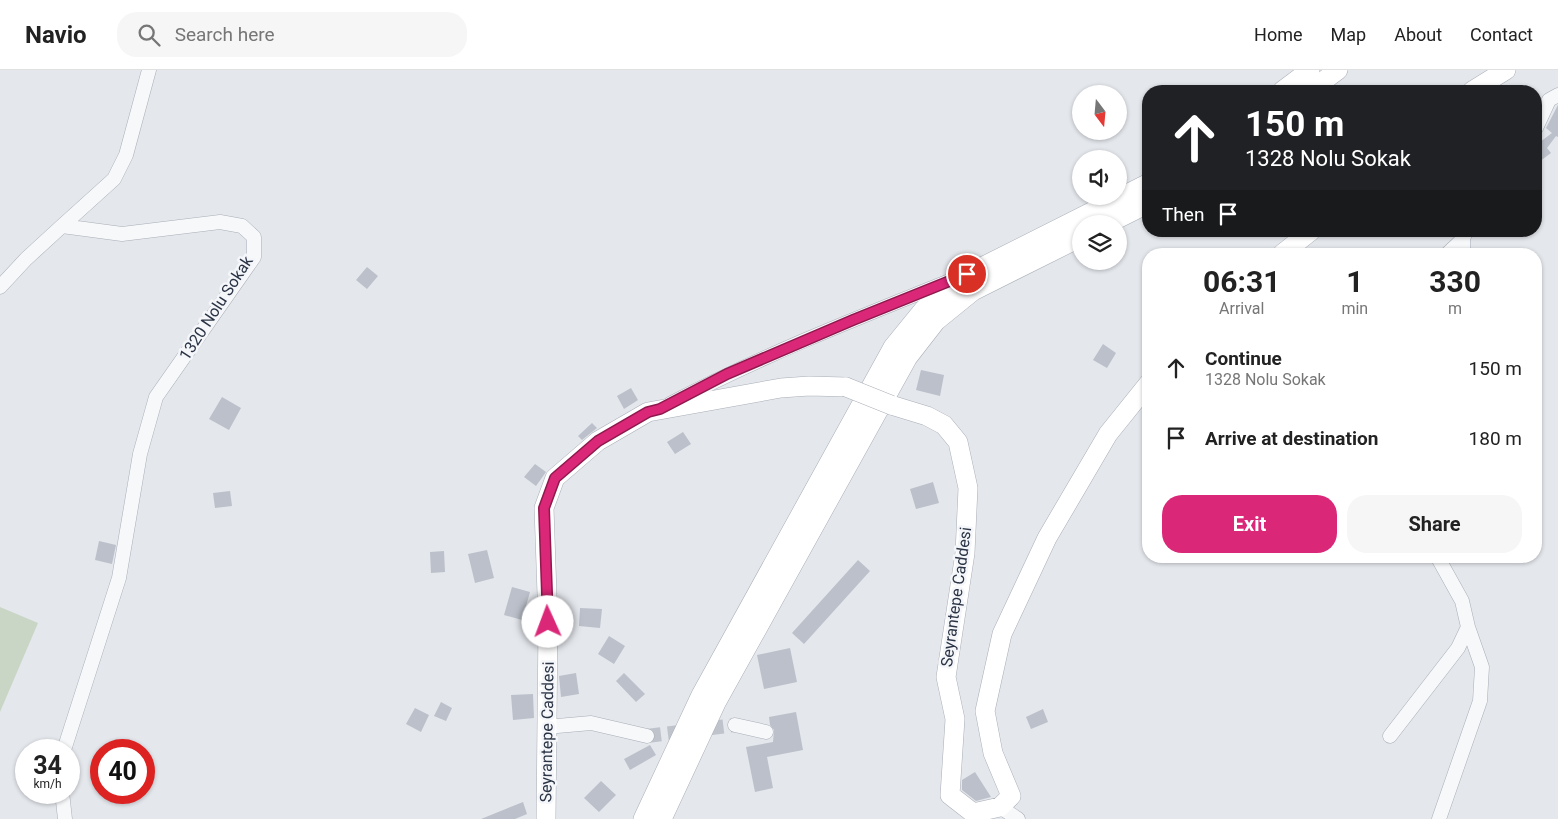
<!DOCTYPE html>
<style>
:root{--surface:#fff;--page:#f6f6f6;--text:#222;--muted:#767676;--line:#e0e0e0;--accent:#db2777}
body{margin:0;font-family:Roboto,sans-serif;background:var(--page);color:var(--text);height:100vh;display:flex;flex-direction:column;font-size:19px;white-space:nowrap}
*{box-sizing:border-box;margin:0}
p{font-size:16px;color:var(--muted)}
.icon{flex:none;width:28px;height:28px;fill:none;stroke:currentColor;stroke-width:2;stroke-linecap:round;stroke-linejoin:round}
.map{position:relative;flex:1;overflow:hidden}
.sheet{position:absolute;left:1142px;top:178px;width:400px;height:315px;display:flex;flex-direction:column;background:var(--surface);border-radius:20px;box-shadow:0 1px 4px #0004}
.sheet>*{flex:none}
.hud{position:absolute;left:1142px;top:15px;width:400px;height:152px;border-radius:20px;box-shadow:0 1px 4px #0004;background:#202124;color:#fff;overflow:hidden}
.needle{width:32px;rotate:164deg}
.tools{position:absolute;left:1072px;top:15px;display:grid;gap:10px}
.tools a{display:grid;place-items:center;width:55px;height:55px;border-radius:50%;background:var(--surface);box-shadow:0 1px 4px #0004;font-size:25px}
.speed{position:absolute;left:15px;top:669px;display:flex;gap:10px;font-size:25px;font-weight:700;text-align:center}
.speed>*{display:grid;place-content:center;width:65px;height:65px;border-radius:50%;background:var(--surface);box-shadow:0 1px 4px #0004;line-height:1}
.speed small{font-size:12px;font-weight:400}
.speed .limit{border:8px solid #d22;background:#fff;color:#111}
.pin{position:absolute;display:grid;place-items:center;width:42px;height:42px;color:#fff;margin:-21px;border:2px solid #fff;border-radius:50%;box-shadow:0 1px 5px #0007}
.me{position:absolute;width:55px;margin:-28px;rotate:358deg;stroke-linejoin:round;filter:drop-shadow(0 0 4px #0008)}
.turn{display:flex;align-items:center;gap:18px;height:105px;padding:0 20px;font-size:22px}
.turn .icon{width:65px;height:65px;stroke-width:2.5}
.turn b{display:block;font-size:35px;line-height:42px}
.then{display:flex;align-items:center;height:48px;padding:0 20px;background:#0003;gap:10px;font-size:19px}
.eta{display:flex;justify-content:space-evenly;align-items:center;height:85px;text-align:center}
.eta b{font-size:30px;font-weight:700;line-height:35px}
.cta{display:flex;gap:10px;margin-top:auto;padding:10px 20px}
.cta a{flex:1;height:58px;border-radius:20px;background:var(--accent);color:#fff;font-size:20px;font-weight:700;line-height:58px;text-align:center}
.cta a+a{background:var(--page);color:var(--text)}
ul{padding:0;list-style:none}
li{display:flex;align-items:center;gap:15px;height:70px;padding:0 20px}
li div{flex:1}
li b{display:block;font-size:19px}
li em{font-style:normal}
header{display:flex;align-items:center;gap:30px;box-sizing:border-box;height:70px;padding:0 25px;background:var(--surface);border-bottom:1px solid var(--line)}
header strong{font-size:24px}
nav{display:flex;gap:28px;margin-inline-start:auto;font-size:18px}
.search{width:350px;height:45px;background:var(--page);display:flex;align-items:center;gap:12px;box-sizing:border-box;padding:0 18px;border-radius:20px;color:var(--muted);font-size:19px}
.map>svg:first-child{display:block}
</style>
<header>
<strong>Navio</strong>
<div class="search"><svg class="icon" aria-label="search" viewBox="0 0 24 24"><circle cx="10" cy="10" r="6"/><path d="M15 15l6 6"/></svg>Search here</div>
<nav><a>Home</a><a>Map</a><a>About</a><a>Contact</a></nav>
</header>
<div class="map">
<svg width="1558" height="749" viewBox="0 0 1558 749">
<rect width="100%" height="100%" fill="#e4e7ec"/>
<path fill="#c9d6c5" d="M0,537l38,16 -38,89z"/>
<path fill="#bbc0ca" d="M1558,35v32l-2,-1 -9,12 4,5 -15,11v-19l16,-12 -6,-5z
M367,197l11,9 -11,13 -11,-9z
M1103,274l13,9 -9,15 -14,-8z
M921,300l23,5 -4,21 -24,-6z
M631,318l7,12 -14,9 -7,-13z
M222,327l19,11 -12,22 -20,-11z
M592,353l5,5 -15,12 -4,-4z
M683,362l8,12 -16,10 -8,-12z
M535,394l11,8 -10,14 -12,-9z
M933,412l6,21 -23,6 -6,-20z
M230,421l2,15 -17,2 -2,-15z
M99,471l17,4 -4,19 -17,-4z
M487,480l7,28 -19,5 -7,-29z
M444,481l1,21 -14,1 -1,-21z
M858,490l12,11 -66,73 -12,-11z
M512,517l18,5 -8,28 -18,-5z
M580,538l22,1 -2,19 -21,-2z
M609,566l16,10 -11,18 -16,-10z
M790,578l7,34 -33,7 -7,-34z
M576,603l3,21 -18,3 -2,-21z
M624,603l21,21 -9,8 -20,-21z
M533,624l1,24 -21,2 -2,-25z
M441,632l11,6 -6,13 -12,-5z
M415,638l14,7 -8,17 -15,-8z
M1043,639l5,13 -17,7 -5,-12z
M796,642l7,38 -36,7 6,31 -18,4 -9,-45 27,-5 1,-12 -4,-5 -1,-8z
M650,675l6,10 -26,15 -6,-11z
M975,702l16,25 -15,4 -14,-11v-10z
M601,711l15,14 -17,17 -15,-14z
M523,732l4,12 -12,5h-34z"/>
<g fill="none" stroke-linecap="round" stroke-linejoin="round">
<path stroke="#bfc3cb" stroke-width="14" stroke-dasharray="14 7" stroke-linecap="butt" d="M647,666l88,-11"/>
<defs>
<path id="street" d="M1536,58l13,-28 9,-5
M1447,184l16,-15
M1463,184v-15l3,-8
M0,217l26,-28 36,-33
M670,334c91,-48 187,-86 282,-124
M1437,486l25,45 6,26 14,40 -2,34 -41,118
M735,655l31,7
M546,657l45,-4 56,13
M1390,666l68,-88 10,-21
M64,680l55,-172 21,-124 16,-57 98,-140v-20l-12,-11 -22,-4 -98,12 -60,-8 52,-47 12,-24 23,-85
M62,722l3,27
M1000,737l18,12"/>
<path id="secondary" d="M1282,21l28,-21
M1310,21l28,-21
M1472,21l34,-21
M1107,154l42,-21
M1282,184l29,-23
M891,335l36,11 17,9 14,17 10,46 -3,65 -19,124 9,42 -5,76 23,18 27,-6 11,-11 -18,-43 -8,-42 17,-77 45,-96 61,-104 41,-51
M546,749l2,-196 -4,-115 11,-30 43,-37 50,-29 133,-24 28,-2 37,1
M643,749l58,-124 192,-348 31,-38 40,-33 185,-93
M662,749l54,-116 192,-346 28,-36 37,-30 108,-54"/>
</defs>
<use href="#street" stroke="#a9aeb7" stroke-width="15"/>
<use href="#secondary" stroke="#a9aeb7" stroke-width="20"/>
<use href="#street" stroke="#f7f8fa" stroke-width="14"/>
<use href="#secondary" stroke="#fff" stroke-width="19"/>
<defs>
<path id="secondary-bridge" d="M846,317l45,18"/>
</defs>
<use href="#secondary-bridge" stroke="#a9aeb7" stroke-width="20" stroke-linecap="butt"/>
<use href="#secondary-bridge" stroke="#fff" stroke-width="19"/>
</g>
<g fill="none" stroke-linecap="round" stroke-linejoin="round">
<defs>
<path id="route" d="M548,552l-4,-114 11,-30 43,-37 50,-29 12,-3 67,-35 126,-54 114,-46"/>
</defs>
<use href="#route" stroke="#8e194d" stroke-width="12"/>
<use href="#route" stroke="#db2777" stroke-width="9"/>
</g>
<g text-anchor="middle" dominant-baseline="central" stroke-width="5" stroke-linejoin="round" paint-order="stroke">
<g font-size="16" fill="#2b3445" stroke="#f4f6f9">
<text transform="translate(216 238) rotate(-57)">1320 Nolu Sokak</text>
<text transform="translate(956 527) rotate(-82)">Seyrantepe Caddesi</text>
<text transform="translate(547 662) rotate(-89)">Seyrantepe Caddesi</text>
</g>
</g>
</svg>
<div class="tools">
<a><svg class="needle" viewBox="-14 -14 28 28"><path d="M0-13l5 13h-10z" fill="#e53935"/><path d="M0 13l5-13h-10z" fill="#767676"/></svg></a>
<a><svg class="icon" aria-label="sound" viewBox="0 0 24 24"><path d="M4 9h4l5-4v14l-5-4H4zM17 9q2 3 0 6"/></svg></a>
<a><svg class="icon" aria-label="layers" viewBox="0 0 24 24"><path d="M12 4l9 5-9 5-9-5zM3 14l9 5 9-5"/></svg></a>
</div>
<div class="speed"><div>34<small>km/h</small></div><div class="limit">40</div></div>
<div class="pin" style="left:967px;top:204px;background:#d93025"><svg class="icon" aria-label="arrive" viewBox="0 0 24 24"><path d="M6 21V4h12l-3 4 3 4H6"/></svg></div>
<svg class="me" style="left:548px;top:552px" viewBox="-20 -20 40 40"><circle r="19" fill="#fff"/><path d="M0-13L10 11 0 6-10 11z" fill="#db2777"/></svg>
<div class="hud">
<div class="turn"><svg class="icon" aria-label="ahead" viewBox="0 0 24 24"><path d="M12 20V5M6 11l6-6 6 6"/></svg><div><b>150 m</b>1328 Nolu Sokak</div></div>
<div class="then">Then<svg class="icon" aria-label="arrive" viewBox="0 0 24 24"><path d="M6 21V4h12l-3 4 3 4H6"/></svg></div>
</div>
<section class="sheet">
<div class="eta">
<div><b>06:31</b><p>Arrival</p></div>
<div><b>1</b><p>min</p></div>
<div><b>330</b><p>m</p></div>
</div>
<ul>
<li><svg class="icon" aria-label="ahead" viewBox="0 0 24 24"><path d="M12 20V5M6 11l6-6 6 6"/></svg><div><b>Continue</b><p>1328 Nolu Sokak</p></div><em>150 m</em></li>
<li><svg class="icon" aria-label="arrive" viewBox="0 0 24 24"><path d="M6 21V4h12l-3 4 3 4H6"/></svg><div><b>Arrive at destination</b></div><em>180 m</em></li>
</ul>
<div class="cta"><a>Exit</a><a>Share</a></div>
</section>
</div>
